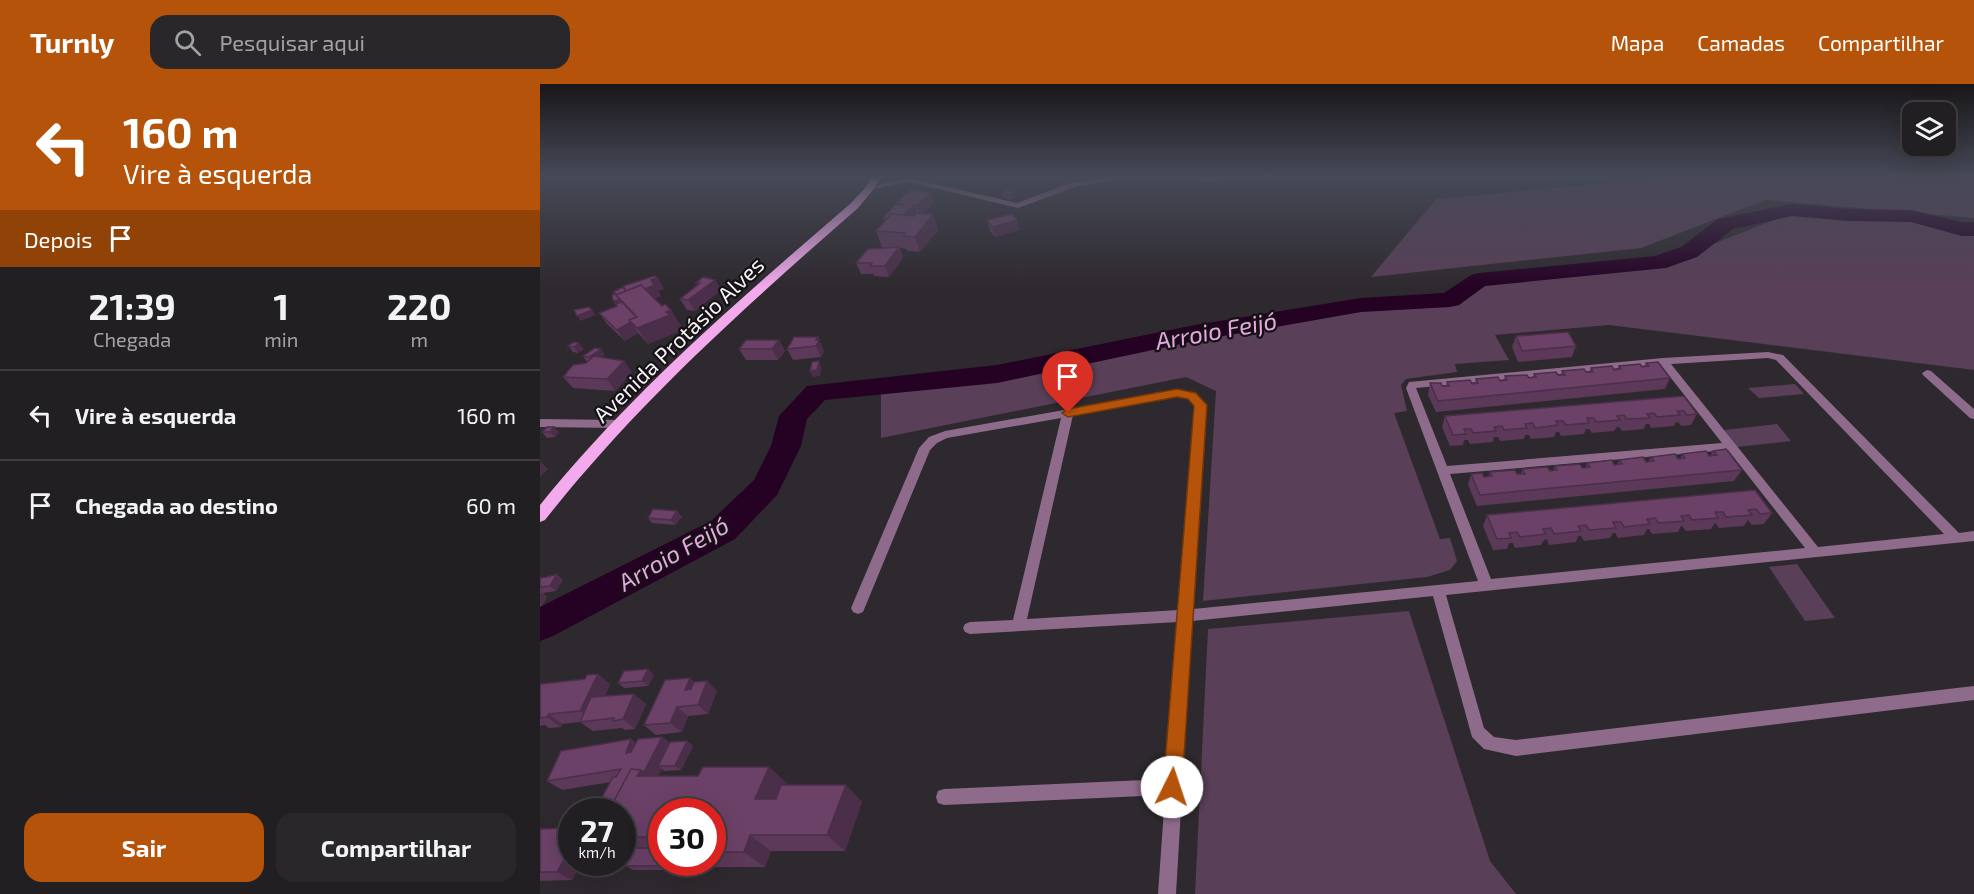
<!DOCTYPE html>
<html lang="pt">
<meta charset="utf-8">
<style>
:root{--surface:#221f22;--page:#2a272a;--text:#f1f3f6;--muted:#a2a2a5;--line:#3f3d40;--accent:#b45309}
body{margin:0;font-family:"Exo 2",sans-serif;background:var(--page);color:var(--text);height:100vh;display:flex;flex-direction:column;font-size:22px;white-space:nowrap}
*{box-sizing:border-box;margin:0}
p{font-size:20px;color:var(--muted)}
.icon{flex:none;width:33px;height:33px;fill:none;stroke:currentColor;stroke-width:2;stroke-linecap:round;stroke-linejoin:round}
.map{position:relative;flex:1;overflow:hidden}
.sheet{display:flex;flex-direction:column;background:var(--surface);width:540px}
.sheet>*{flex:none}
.hud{background:#b45309;color:#fff;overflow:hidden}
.tools{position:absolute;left:1362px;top:18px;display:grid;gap:12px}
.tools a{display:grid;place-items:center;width:54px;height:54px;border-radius:12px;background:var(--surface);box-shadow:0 6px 24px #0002,0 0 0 2px var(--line);font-size:30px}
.speed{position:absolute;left:18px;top:714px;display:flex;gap:12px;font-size:30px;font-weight:700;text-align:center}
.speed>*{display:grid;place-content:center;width:78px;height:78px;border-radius:50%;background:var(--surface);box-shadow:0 6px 24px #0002,0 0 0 2px var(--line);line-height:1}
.speed small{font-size:15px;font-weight:400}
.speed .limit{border:9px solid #d22;background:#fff;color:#111}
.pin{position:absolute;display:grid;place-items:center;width:51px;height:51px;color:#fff;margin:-62px -26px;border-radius:50% 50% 50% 0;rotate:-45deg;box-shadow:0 0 6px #0007}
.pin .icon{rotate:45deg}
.me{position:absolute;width:66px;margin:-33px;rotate:4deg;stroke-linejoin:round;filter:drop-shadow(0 0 4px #0008)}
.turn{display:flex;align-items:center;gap:21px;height:126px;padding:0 24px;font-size:27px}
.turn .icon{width:78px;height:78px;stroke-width:2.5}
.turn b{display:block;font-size:42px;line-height:51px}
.then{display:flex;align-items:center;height:57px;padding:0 24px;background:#0003;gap:12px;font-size:22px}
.eta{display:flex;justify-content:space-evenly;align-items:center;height:102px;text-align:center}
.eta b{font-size:36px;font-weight:700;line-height:42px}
.action{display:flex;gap:12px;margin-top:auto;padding:12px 24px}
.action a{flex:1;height:69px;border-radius:18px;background:var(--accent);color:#fff;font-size:24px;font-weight:700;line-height:69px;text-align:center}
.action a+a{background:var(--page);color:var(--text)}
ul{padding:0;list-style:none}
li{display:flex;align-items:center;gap:18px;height:90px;padding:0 24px;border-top:2px solid var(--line)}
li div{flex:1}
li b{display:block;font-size:22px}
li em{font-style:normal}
header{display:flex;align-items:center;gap:36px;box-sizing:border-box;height:84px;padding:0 30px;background:var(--accent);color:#fff}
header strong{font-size:28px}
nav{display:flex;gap:33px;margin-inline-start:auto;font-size:21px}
.search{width:420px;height:54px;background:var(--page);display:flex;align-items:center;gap:15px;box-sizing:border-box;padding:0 21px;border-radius:18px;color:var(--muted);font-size:22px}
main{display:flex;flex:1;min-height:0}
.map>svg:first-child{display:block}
</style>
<header>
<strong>Turnly</strong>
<div class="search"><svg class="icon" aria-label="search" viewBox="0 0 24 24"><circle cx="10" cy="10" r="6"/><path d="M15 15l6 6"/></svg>Pesquisar aqui</div>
<nav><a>Mapa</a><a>Camadas</a><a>Compartilhar</a></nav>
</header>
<main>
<section class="sheet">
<div class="hud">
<div class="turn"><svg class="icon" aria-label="left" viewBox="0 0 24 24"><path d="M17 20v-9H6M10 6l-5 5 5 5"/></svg><div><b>160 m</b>Vire à esquerda</div></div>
<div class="then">Depois<svg class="icon" aria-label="arrive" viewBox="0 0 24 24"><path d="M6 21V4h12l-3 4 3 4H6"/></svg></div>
</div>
<div class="eta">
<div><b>21:39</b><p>Chegada</p></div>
<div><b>1</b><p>min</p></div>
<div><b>220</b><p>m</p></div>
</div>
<ul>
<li><svg class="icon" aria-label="left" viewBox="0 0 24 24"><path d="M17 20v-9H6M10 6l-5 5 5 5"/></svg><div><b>Vire à esquerda</b></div><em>160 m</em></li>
<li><svg class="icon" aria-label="arrive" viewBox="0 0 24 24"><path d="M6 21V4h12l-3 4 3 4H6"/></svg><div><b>Chegada ao destino</b></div><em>60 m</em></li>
</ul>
<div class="action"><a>Sair</a><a>Compartilhar</a></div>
</section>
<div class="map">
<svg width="1434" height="810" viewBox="0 0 1434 810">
<rect width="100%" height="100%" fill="#2e292e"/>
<path fill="#593f57" d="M1153,91h281v43l-209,-18 -124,48 -270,29 65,-78z
M1254,128l57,6h58l51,13h14v139l-365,-45 -114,10 14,25 -54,4 2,8 -51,7 -5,6 6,26 -13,2 46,126 10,-1 7,23 -7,9 -23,7 -224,24 13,-210 -30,-14 -305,61v-50l115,-10 248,-49 115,-20 91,-5 32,-20 176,-18z
M1255,300l9,10 -45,4 -11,-10z
M1237,340l14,17 -54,6 -13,-17z
M1257,480l38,54 -30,3 -36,-54z
M869,527l81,250 26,33h-321l13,-265z"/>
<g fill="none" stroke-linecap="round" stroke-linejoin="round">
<path fill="#250124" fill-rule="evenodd" d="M1252,120l57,5 62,1 51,12h12v14h-12l-51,-14 -62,-1 -57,-5 -59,13 -36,28 -31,11 -181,18 -26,19 -9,2 -89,5 -166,29 -198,42 -172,17 -18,19 -6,27 -24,49 -42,44 -182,97 -13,5v-34l171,-86 43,-41 17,-34 8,-30 28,-30 190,-21 198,-40 166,-27 83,-5 27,-18 8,-2 176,-17 26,-9 37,-28z"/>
<path fill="#8e6b8b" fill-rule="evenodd" d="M580,91l89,2 72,-2 -4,2 -68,4 -69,-4 -20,2 -45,8 -57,21 -105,-25h-12l-31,7 -4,-2 35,-9h12l104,24 53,-20z
M1228,268l15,3 176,178 15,-2v10l-528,54 38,133 10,9 22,3 458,-54v14l-458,56 -32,-7 -12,-12 -39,-141 -241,25 -16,273h-18l7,-99 -221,10 -6,-2 -2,-6 2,-6 6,-2 223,-10 11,-157 -208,12 -5,-2 -2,-4 2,-4 5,-2 43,-2 48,-202 -114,20 -10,5 -7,7 -67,162 -5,2 -5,-2 -2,-4 68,-160 10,-11 16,-6 232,-41 18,3 10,12 -12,204 285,-28 -72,-193 3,-6 254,-24zM1228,274l8,2 168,174 -126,13 -147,-183zM1120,280l62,79 -275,23 -31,-78zM637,312l11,2 7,8 -16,204 -152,9 46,-204zM1188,366l77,98 -314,31 -41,-105z
M1387,286l4,1 43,38v10l-4,-1 -47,-43 -1,-2z
M0,335l77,1 6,4 -6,4 -77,-1z"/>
<path fill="#f3aaed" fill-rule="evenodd" d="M332,91h10l-9,15 -15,18c-112,98 -221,195 -313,312l-5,2v-17c91,-113 201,-207 310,-301l16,-17z"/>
</g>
<path fill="#5c3859" d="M413,91h34l-15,9 -17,-4z
M462,109l14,4 -5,3 -8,-2z
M356,119h38l-11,11 15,16 -18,22 -12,-1 -1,-2 -7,-1 3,10 -14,19 -15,-1 -1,-2h-12l-5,-11 36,-16h-10l-6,-16 9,-10 -2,-3 13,-14z
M447,136l33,10 -25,7 -5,-6z
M175,196l6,10 -26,21 -8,-1 -7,-11 18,-13 -2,-3z
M124,205l-6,2 3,5 -6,2 7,8 9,4 10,16 -3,2 2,3 -32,13 -10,-11 -13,8 -18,-17 -8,-11 18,-7 -4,-5 1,-7 -1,-2z
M976,252l60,10 -4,11 -54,5 -6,-15z
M278,253l6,14 -3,6 -28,3 -6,-11z
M239,256l6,11 -7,9h-32l-7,-11z
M28,262l16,3 -6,4 -5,-1z
M65,271l-3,2 30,15 -17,19 -42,-3 -10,-11 24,-15 -4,-6z
M1106,279l24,15 -5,11 -229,23 -8,-17 2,-12 12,3h4l1,-4 25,2 3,-1 1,-4 24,2 4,-1 1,-4 28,2 1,-4 27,1 1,-4 27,1 2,-4 26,1 2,-3 25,1z
M1144,312l13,18 -6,11 -10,1 -3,-4h-2l-2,4 -23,2 -2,-4h-3l-2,5 -22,2 -3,-4h-2l-3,4 -22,2 -3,-4h-3l-2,5 -23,2 -2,-4h-3l-2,5 -23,2 -2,-4h-4l-1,4 -24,2 -2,-4h-4l-1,5 -23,2 -2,-4h-4l-1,5 -13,1 -8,-19 3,-11z
M7,343l12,5 -4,5 -8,1 -5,-6z
M1173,367l29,19 -8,11 -257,25 -9,-21 3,-11 13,3h4l2,-5 27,2h4l1,-5 31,2 2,-5 27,2h3l2,-5 27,2h3l2,-5 29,2 3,-5 27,2h2l2,-5 28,2z
M1215,406l17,23 -8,11 -12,1 -4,-5 -4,6 -25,2 -4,-5 -4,6 -25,2 -4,-5h-1l-3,6 -26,2 -3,-5h-2l-3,6 -26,3 -3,-5h-2l-3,5 -26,3 -3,-5h-3l-2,6 -27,3 -2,-6 -3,1 -3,5 -26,3 -2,-5h-4l-2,6 -14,1 -10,-24 4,-11z
M137,427l5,6 -7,8 -23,-2 -4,-5z
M0,494l23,2 -7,11 -13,2 4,4 -5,9h-2z
M114,591l-6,11 -24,2 -6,-5z
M45,595l25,5 -5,12 29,-2 12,10 -11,25 -10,1 -3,-2 -29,3 -13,-9 -18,2 -1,3 -12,1 -4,-3 -5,1v-40z
M167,597l10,10 -9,23 -20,2 -6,16 -26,3 -12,-10 51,-43z
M122,653l8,6 17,-2 6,5 -12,24 -17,1 -2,-2 -4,7 130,8v1h58l16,17 -17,49h-74l-6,16h-53l-7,-5h7v-50h-50v50h16l-4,8h-41l-7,-4 7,-14h-11v-40l-27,-2 16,-28 -49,8 -15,-9 84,-42 5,4z
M0,745l32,33h9l-9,18 -32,1z"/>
<path fill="#4b2e49" d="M429,91h18l-15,9z
M391,108l3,11 -13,12 -4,-10z
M474,108l2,5 -5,3 -2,-5z
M374,121l3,10 -17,4z
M393,130l5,16 -18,22 -5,-15z
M477,136l3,10 -25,7 -3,-10z
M359,163l4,11 -14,19 -4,-11z
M118,194l6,11 -6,2 3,5 -23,10 -11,-15z
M175,196l6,10 -26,21 -7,-11z
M80,216l3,6 -6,1 -4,-6z
M52,226l4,5 -15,6 -4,-5z
M131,226l10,16 -3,2 2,3 -32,13 -11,-16z
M91,238l7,11 -13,8 -8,-11z
M278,253l6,14 -3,6 -5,-11v-6z
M239,256l6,11 -7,9 -6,-11z
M39,259l5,6 -6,4 -4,-6z
M61,265l4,6 -12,8 -4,-6z
M84,277l8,11 -17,19 -8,-12z
M279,277l2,6 -1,9 -7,1 -3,-6z
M14,343l5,5 -4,5 -5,-5z
M0,377l8,8 -8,8z
M137,427l5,6 -7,8 -4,-5z
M17,490l6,6 -7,11 -6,-5z
M1,508l6,5 -5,9 -2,-2v-11z
M108,585l6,6 -6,11 -6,-5z
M58,590l12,10 -17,36 -13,-9z
M150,594l11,10 -16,2z
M167,597l10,10 -9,23 -10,-9z
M94,610l12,10 -11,25 -12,-10z
M137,623l11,9 -6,16 -12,-9z
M9,630l13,10 -1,3 -14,-10z
M122,653l12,9 -16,20 4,3 -6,12 -19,-5z
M91,655l12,9 -17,5z
M147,657l6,5 -12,24 -6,-4z
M229,683l19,17 -13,32 -20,-17z
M306,701l16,17 -17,49 -18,-16z
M210,751l21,16 -6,16 -21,-15z
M32,761v17h9l-9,18 -15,-8z
M129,778h9l-4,8 -6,-4z"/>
<path fill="#6b4168" stroke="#4b2e49" stroke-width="1.5" d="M370,106l21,2 -14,13h-3l-10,10 -13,-1 -3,4h-5l13,-14 8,1 -8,-2z
M467,106l7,2 -5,3 -7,-2z
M376,129l17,1 -18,23 -12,-1 2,-3 -29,-2 15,-17 23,2z
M472,130l5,6 -25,7 -5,-7z
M359,163l-14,19h-15l2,-3h-16l12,-14z
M114,192l4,2 -7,2 3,5 -9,4 -4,-4 -15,6 -3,-5z
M163,193l12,3 -27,20 -8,-1 20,-16h-4z
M101,201l21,21 3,-2 6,6 -5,2 4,3 -33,13 -8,-8 8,-3 -21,-22z
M83,203l3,4 -10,4 4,5 -7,1 -1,-6 4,-1 -3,-2z
M82,218l14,15 -7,3 2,2 -14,8 -18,-17 18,-7 -1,-2z
M49,223l3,3 -15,6 -3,-6z
M1028,248l8,14 -54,5 -6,-15z
M254,253h24l-2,3h3l-3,6 -29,3z
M206,256h33l-7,9h-33z
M34,258l5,1 -5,4 -6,-1z
M55,264l6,1 -12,8 -6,-1z
M54,272l30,5 -17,18 -44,-2 10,-12 13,-2z
M279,277l-2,9 -7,1 2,-9z
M1118,278l12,16 -232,23 -8,-18h11l1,3h7l-2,-4 23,-2 2,4 6,-1 -2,-4 22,-2 2,4 7,-1 -2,-4 22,-1 2,3 7,-1 -2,-3 22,-2 2,3h7l-3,-4 22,-2 2,3h7l-2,-4 21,-2 2,4 7,-1 -2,-3 21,-2 2,3 7,-1 -3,-3z
M1144,312l13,18 -10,1 -3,-4h-7l3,4 -23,2 -3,-4 -7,1 3,4 -23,1 -3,-4 -7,1 3,4 -24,2 -2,-4h-7l2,5 -23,2 -3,-4h-7l2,4 -23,3 -2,-5 -8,1 2,4 -23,2 -2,-4 -8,1 2,4 -23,2 -2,-4h-7l2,5 -13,1 -8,-19z
M7,343h7l-4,5h-8z
M1186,365l16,21 -262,25 -9,-21 11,-1 2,4 8,-1 -2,-4 25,-2 2,4h8l-3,-5 25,-2 3,4 7,-1 -2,-4 25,-2 2,4 8,-1 -3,-4 25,-3 2,5 8,-1 -3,-4 24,-3 3,5 8,-1 -3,-4 24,-3 3,5 7,-1 -3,-4 24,-3 3,5 8,-1 -4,-4z
M1215,406l17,23 -12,1 -4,-5 -8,1 4,5 -26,2 -3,-5h-8l3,6 -26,2 -3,-5 -8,1 3,5 -26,2 -3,-5 -8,1 3,5 -26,3 -3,-5h-8l3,6 -27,2 -3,-5 -8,1 3,5 -27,3 -3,-6 -8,1 3,5 -26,3 -3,-5 -8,1 2,5 -14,1 -10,-24z
M113,425l24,2 -6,9 -23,-2z
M17,490l-7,12 -10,1v-9l7,-1z
M108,585l-6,12 -24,2 6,-12z
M58,590l-18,37 -31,3 -2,3 -7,1v-32l1,-2 44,-5 2,-4z
M150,594l-5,12 6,-1 3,-7 13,-1 -9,24 -21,2 -7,16 -26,2 21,-45z
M94,610l-11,25 -10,2 1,-3 -34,4 11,-25z
M122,653l-18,35 -3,-2 -10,-1 -23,43h-14l19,-35h3l5,-8 -74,12 14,-30 70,-12 -5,14 5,-1 7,-13z
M147,657l-12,25h-17l12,-24z
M163,683h66l-14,32h21l5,-14h65l-19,50h-77l-6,17h-32v-40h-50v25h-40v-25h-14l23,-43 10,1 -4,6h61z
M52,724l-2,4h-16l2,-3z
M32,732v29l-15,27h-17v-43l24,-1z
M95,764h27v14h7l-1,4h-42z"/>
<linearGradient id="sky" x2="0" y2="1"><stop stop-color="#191719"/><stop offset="0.45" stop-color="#464957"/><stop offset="1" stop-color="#464957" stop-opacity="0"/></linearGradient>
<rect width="1434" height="204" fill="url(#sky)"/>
<path fill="#b45309" stroke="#753606" stroke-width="1.5" d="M637,305l19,4 11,12 -25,382 -3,7 -7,2 -6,-2 -3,-7 31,-381 -6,-7 -11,-2 -109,20 -6,-4 6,-4z"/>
<g text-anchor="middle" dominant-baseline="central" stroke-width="4.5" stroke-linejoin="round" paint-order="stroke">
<g font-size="22" fill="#f6f2f6" stroke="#151215">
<text transform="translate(138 255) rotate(-44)">Avenida Protásio Alves</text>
</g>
<g font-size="24" font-style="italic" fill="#e8a6e3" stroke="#151215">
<text transform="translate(676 246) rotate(-10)">Arroio Feijó</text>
<text transform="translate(133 469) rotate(-30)">Arroio Feijó</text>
</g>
</g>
</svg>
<div class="tools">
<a><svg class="icon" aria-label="layers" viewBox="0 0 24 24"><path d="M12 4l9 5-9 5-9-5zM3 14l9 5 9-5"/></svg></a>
</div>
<div class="speed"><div>27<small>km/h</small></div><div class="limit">30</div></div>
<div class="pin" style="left:528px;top:329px;background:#d93025"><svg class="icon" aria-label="arrive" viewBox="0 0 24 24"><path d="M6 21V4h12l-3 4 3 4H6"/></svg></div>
<svg class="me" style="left:632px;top:703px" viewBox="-20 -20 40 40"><circle r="19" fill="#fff"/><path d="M0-13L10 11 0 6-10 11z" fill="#b45309"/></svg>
</div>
</main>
